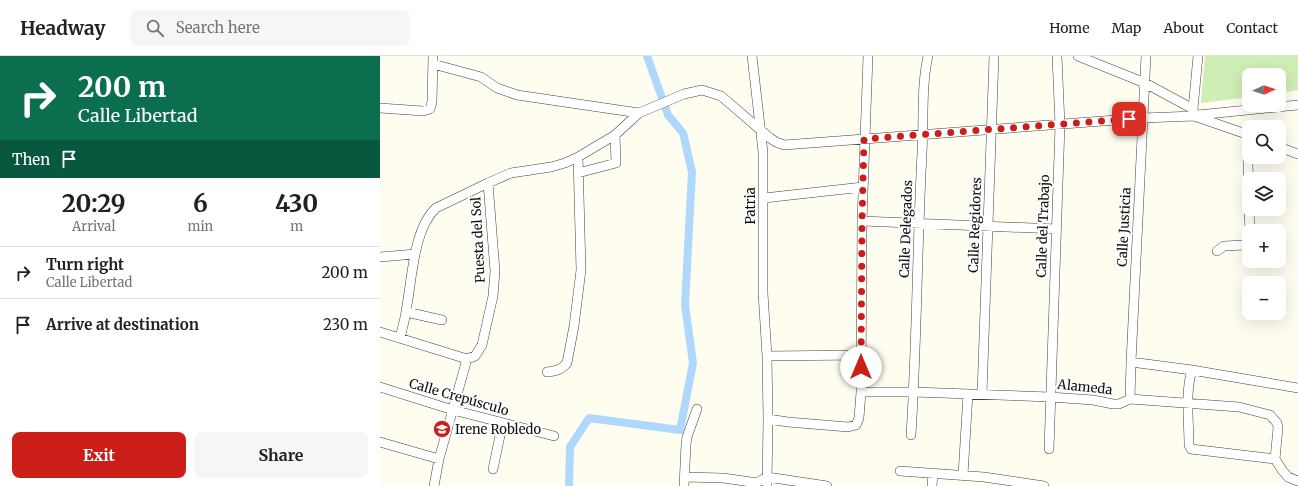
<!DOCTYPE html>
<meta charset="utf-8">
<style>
:root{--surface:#fff;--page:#f6f6f6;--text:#202124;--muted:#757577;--line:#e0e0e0;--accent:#cc1e19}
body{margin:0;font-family:Merriweather,serif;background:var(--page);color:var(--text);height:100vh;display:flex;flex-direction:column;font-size:15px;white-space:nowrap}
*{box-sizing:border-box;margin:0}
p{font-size:13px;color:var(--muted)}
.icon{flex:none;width:22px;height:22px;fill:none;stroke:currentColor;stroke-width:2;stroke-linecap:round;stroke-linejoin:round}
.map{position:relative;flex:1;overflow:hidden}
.panel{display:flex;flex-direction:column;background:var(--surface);width:380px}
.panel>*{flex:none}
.hud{background:#0b6e4f;color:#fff;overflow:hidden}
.needle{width:26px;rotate:86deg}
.controls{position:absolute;left:862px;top:12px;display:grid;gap:8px}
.controls a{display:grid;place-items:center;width:44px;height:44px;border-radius:8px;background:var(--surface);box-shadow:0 4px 16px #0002;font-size:20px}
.pin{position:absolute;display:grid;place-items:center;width:34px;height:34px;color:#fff;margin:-17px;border-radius:8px;box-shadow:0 2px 6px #0006}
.me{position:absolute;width:44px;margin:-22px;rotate:0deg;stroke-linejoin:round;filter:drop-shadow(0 0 3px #0008)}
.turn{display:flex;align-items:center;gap:14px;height:84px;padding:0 12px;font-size:18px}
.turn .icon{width:52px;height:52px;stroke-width:2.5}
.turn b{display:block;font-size:28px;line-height:34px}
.then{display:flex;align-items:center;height:38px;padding:0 12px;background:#0003;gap:8px;font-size:15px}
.eta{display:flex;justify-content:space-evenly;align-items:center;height:68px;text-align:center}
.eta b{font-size:24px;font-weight:700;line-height:28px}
.primary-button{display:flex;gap:8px;margin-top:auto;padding:8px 12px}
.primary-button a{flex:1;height:46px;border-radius:8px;background:var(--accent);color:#fff;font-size:16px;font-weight:700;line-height:46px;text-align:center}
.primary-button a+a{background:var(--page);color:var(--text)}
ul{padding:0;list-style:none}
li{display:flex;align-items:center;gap:12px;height:52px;padding:0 12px;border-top:1px solid var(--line)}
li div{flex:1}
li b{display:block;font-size:15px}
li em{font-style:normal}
header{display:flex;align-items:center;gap:24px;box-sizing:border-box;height:56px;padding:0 20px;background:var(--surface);border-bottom:1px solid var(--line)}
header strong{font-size:19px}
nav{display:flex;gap:22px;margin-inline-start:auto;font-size:14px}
.search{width:280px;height:36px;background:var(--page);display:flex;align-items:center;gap:10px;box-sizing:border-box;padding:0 14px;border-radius:8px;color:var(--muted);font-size:15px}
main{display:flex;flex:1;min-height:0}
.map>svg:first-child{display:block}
</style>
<header>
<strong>Headway</strong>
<div class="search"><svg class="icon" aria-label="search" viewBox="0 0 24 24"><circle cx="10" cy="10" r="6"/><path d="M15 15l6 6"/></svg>Search here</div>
<nav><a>Home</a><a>Map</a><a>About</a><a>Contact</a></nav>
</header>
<main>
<section class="panel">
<div class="hud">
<div class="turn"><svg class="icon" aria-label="right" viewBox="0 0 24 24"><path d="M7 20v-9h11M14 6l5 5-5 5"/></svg><div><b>200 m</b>Calle Libertad</div></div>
<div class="then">Then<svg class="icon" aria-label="arrive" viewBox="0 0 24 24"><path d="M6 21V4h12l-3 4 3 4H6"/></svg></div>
</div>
<div class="eta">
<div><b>20:29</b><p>Arrival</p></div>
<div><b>6</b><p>min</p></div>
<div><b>430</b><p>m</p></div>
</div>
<ul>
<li><svg class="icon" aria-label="right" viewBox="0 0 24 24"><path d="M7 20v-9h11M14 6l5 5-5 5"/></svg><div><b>Turn right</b><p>Calle Libertad</p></div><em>200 m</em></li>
<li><svg class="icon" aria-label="arrive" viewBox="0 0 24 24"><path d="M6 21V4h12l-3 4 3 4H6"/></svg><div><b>Arrive at destination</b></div><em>230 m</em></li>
</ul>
<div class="primary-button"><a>Exit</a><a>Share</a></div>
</section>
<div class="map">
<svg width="918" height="430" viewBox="0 0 918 430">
<rect width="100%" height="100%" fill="#fffdf0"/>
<path fill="#ceeeb5" d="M825,0h93v34l-19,3v-18h-30v22l-48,6z"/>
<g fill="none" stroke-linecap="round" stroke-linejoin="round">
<path stroke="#afd9fc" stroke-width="8" d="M189,430l1,-39 19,-29 91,12 13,-67 -8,-58 7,-133 -9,-39 -15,-18 -21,-59"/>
<defs>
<path id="street" d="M372,0l11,96v141l4,63 1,63
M698,0l67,27 48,26
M53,8l48,13 16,11 20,7 122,18 45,-19 18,-4 19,6 49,42 6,4 8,3 359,-27 51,-2 55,19
M0,52l43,3 7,-2 2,-7 1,-46
M814,58l-1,-5 5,-53
M818,59l100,-10
M867,78l2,60
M899,91l19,7
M198,117l38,-10 -1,-28
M384,142l99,-11
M869,153l1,22
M482,165l194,8
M837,195l7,-5 21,-1 3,-1 1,-4
M0,201l35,-3
M26,256l36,8
M0,276l87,27
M20,282c2,-9 5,-18 6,-27 6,-30 7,-82 30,-103l52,-25 23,-10 40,-6 14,-4 13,-6 37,-22 24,-22
M387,300l94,-1
M87,303l8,-3 7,-11 11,-49 2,-25 -7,-88
M751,306l61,8
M167,316c9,-1 14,-2 20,-9l7,-37 7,-56 -3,-113
M0,331l73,23 101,26
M481,336h53l136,5 43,3 20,4h6l11,-5 109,8 31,8 7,8 1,5 -3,31 7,11 6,7 10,4
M602,338l12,-338
M750,343l1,-37 15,-306
M531,379c6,-94 6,-188 11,-282 2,-32 -1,-65 6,-97
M0,386l59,17
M669,393l11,-324 -3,-69
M895,403l-84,-10 -2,-4c0,-23 -4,-53 3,-75l106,18
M113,413l8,-38 -1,-9
M520,415l84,6 60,9
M583,419l5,-81
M305,421l38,1 28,4h7l9,-5 60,9
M54,430l5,-27 28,-100
M304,430l2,-42 1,-7 10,-28
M387,430l1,-67 20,3 60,5 8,-2 3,-7 2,-26 1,-171 6,-165
M552,430l1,-13"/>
</defs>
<use href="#street" stroke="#414141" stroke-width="10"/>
<use href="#street" stroke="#fff" stroke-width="9"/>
</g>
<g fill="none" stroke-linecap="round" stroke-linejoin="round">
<path stroke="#cc1e19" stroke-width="7" stroke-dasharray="0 12.6" d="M481,311l1,-146 2,-82 265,-20"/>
</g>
<defs>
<symbol id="school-disc" viewBox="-11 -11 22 22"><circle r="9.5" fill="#cc1e19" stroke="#fff"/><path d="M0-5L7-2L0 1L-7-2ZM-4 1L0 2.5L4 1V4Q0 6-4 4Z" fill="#fff"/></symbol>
</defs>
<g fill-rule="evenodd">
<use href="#school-disc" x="52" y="363" width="20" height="20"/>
</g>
<g text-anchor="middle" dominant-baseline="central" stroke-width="4" stroke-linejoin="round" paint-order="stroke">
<g font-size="13" fill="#0e0e0e" stroke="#fff">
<text transform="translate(370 150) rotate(-90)">Patria</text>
<text transform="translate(595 169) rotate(-88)">Calle Regidores</text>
<text transform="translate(663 170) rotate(-88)">Calle del Trabajo</text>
<text transform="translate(744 171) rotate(-87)">Calle Justicia</text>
<text transform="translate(526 173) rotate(-88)">Calle Delegados</text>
<text transform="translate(98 184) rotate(-93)">Puesta del Sol</text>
<text transform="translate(705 331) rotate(6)">Alameda</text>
<text transform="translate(79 341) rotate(16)">Calle Crepúsculo</text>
</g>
<g font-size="13" fill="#0e0e0e" stroke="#fff" text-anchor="start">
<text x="75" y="373">Irene Robledo</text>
</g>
</g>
</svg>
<div class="controls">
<a><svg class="needle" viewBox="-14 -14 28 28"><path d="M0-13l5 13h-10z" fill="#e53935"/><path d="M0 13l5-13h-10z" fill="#757577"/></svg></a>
<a><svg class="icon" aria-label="search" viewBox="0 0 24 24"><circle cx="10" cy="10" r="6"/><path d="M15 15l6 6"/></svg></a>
<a><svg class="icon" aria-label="layers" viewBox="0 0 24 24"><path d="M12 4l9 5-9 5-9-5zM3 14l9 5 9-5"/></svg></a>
<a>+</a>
<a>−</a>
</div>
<div class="pin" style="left:749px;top:63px;background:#d93025"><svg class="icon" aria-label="arrive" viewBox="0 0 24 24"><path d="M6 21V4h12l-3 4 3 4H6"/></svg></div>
<svg class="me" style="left:481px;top:311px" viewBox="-20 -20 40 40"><circle r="19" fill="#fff"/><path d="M0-13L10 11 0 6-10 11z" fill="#cc1e19"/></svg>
</div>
</main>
